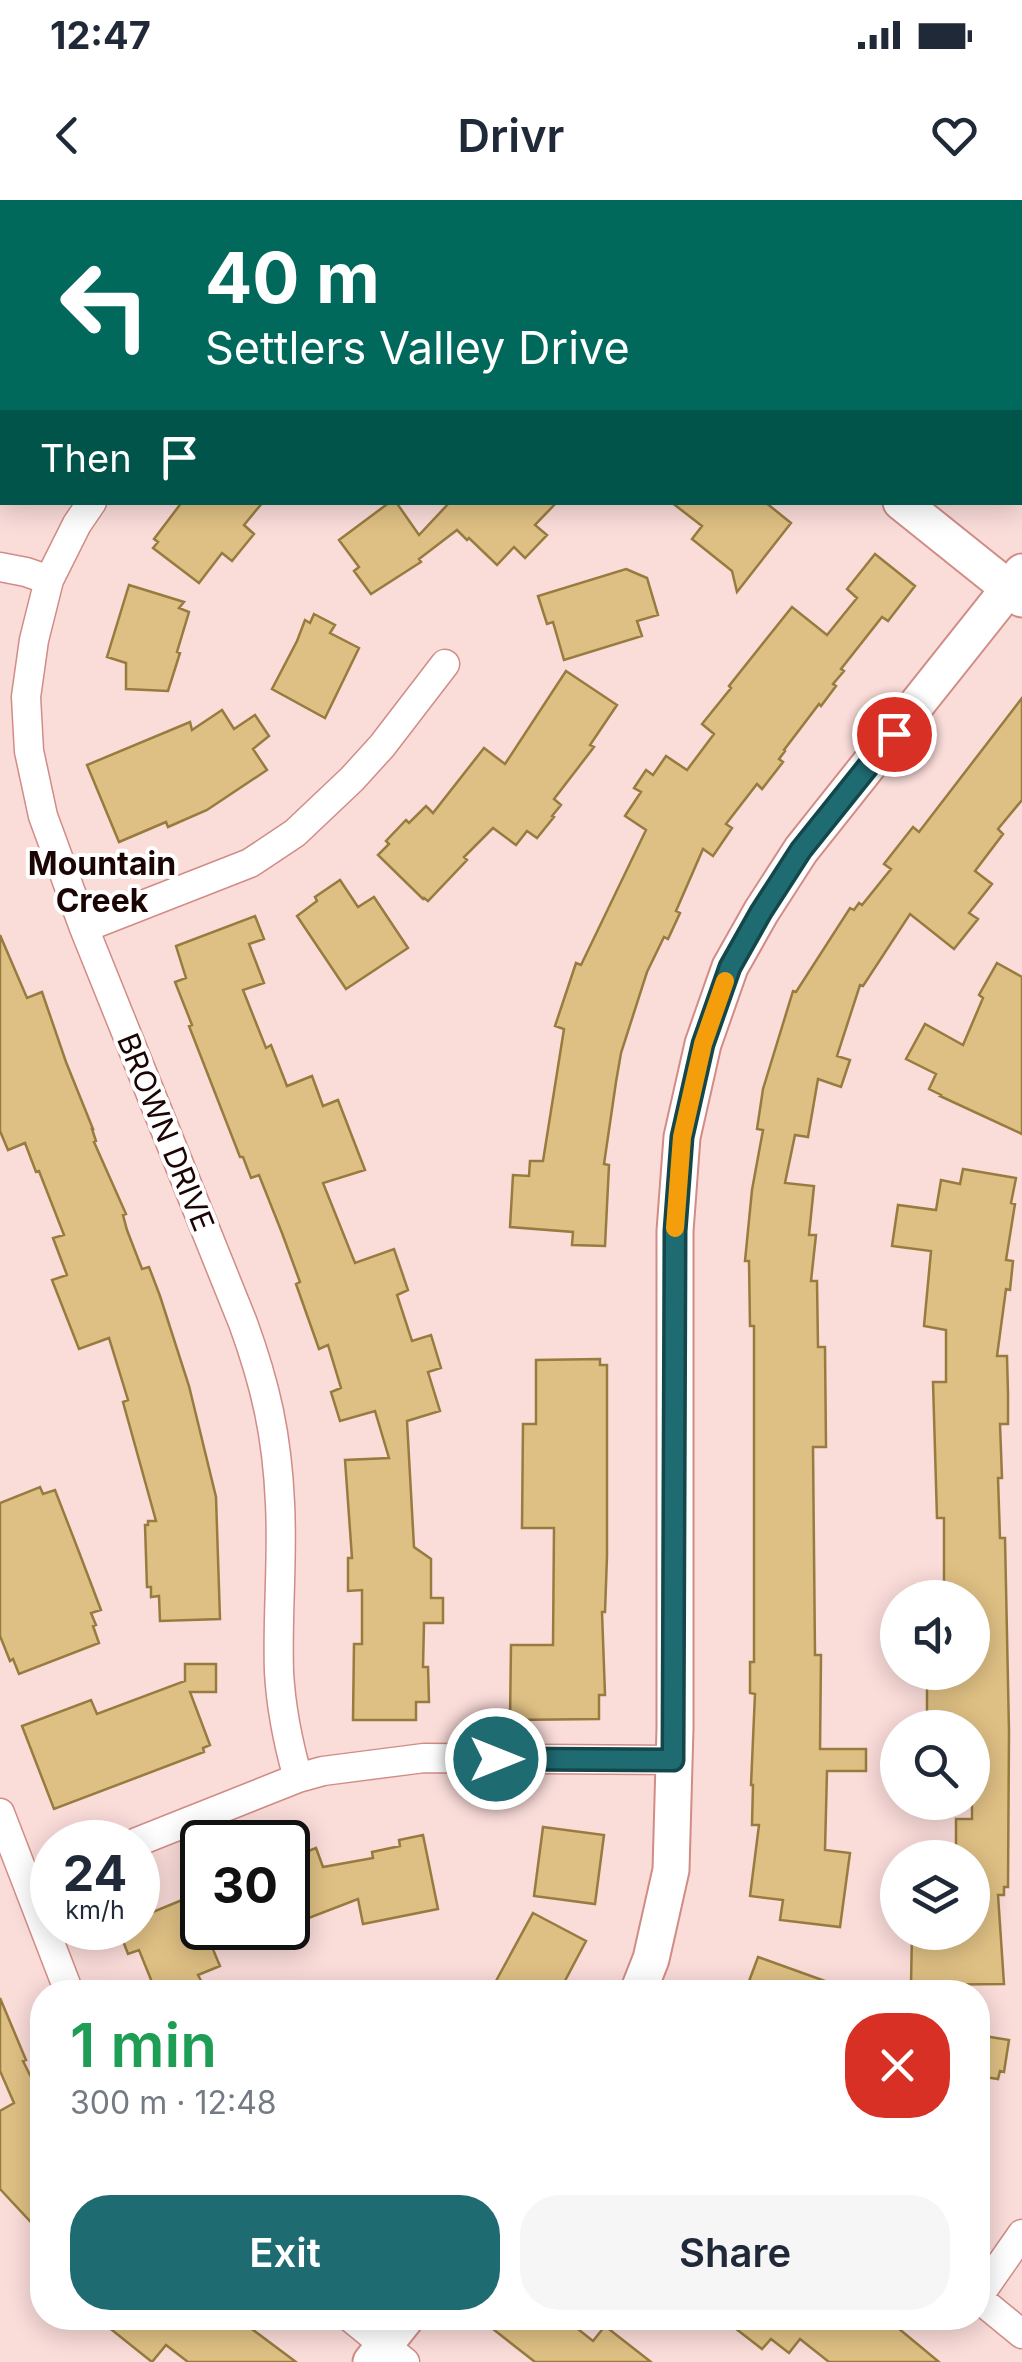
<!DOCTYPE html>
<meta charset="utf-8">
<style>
:root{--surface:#fff;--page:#f6f6f7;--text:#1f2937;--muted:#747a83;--accent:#1f6b72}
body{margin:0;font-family:Inter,sans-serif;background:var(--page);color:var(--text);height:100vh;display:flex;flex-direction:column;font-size:38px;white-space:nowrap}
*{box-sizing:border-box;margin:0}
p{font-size:32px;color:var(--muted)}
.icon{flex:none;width:55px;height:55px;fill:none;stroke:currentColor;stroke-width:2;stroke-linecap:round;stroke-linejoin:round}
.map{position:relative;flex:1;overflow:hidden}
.side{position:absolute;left:30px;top:1780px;width:960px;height:350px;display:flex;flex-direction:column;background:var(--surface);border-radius:40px;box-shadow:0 5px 25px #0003}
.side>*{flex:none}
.banner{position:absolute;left:0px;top:0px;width:1022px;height:305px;box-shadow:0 5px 25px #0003;background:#00695c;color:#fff;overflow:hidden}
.buttons{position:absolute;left:880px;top:1380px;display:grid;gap:20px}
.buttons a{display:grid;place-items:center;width:110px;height:110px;border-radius:50%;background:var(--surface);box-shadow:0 5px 25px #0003;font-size:50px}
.speed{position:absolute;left:30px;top:1620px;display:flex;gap:20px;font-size:50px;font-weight:700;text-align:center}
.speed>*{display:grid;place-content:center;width:130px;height:130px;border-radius:50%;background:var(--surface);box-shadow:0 5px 25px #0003;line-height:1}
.speed small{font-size:25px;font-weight:400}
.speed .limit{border:5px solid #111;border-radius:15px;background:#fff;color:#111}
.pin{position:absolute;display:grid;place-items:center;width:85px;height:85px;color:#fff;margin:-42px;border:5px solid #fff;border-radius:50%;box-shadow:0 2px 10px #0007}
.me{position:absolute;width:110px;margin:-55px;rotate:90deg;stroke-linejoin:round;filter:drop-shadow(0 0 8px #0008)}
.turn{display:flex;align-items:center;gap:35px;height:210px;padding:0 40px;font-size:45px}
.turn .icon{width:130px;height:130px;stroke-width:2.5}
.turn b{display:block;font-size:70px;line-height:85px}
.then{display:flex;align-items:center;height:95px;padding:0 40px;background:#0003;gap:20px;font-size:38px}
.round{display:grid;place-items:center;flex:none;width:105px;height:105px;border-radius:40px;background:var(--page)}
.summary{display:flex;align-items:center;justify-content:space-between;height:170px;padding:0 40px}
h1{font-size:60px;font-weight:600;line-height:75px;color:#1e9e55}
.button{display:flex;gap:20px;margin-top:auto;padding:20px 40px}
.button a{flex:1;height:115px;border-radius:40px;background:var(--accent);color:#fff;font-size:40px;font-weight:600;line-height:115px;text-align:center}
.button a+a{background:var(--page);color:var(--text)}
.status{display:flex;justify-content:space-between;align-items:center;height:70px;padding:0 50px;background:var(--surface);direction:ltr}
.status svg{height:28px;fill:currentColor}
header{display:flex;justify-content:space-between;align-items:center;height:130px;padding:0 40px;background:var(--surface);font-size:45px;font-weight:600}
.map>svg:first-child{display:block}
</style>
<div class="status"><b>12:47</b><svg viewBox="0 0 49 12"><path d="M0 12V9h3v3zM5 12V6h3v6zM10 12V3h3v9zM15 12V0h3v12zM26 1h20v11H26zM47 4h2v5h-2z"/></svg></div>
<header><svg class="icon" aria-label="back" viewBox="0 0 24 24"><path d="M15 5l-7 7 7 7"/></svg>Drivr<svg class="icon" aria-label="heart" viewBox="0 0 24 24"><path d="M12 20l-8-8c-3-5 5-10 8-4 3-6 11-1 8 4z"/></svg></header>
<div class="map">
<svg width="1022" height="2162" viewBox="0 0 1022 2162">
<rect width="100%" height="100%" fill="#fadcd9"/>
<path fill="#dfc084" stroke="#977b3f" stroke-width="2.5" d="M182,302h81l-19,23 10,9 -22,27 -10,-8 -23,30 -46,-35 5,-6 -4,-3z
M390,302h6l23,33 31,-33h107l-22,23 12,10 -22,23 -11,-11 -17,18 -28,-27 -2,2 -10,-10 -38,29 2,3 -50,32 -17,-23 5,-4 -20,-27z
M671,302h94l26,21 -54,69 -5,-21 -40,-32 10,-13z
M875,354l40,32 -27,35 -6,-4 -41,52 3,2 -11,13 3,2 -15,20 -2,-2 -35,46 1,1 -6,8 4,3 -21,27 -5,-5 -31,40 6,4 -19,28 -10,-7 -27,62 4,2 -12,26 -4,-2 -17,35 -26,81 -5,29 -12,82 5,1 -4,81 -33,-1 1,-13 -63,-5 3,-52 16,1 1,-15h13l21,-132 -9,-3 21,-63 5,2 65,-135 -21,-14 16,-24 -7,-4 12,-18 7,5 13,-19 21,14 27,-36 -12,-10 29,-36 -2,-2 63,-79 35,28 30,-37 -10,-9z
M626,369l21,9 11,37 -21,6 5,15 -78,24 -11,-38 -6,2 -9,-28z
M129,385l55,17 -5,6 10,4 -12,40 3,1 -12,38 -42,-2v-26l-19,-6z
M314,414l21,11 -5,8 29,15 -34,70 -53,-29 25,-48 8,-21 5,3z
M566,471l51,34 -27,40 4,2 -40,52 7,6 -9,11 2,1 -17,21 -10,-7 -11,14 -23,-17 -29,29 3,3 -39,41 -4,-3 -1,1 -45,-44 11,-11 -3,-3 20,-21 3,3 17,-17 7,7 51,-65 21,16z
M1022,498v102l-24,29 5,5 -28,37 17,13 -23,29 9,6 -24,30 -44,-35 -47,72 -3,-1 -23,71 13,4 -9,27 -23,-8 -10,58 -13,-2 -10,48 29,3 -5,49h7l-5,46h6l1,66h7l1,100h-13l2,208h6l-1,94h46v22h-39l-2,79 25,3 -10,74 -60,-7 3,-20 -33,-4 9,-71h-7l1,-40h-2l4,-91 -5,-1v-31h4v-336h-4l-1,-65h-4l7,-71 11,-60 -6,-1 6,-40 30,-98 3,1 54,-84 4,2 5,-7 3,2 29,-36 -7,-5 29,-37 6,5z
M222,510l12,19 21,-14 14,21 -16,13 14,21 -60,40 -39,17 -2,-5 -47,20 -32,-77 103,-43 2,8z
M340,680l18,27 16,-10 34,51 -62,41 -49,-73 20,-15 -2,-4z
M255,716l9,23 -15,5 15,39 -21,7 23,58 5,-3 16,41 25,-10 11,30 15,-6 27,70 -42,13 32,80 39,-14 14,41 -11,5 15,46 19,-6 10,33 -13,4 12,39 -33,10 7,126 17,12v39h12v25h-19l-1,44h5l1,35h-13v18h-63l1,-76h8v-54l-14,1v-33h4l-7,-98 44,-2 -14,-47 -35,10 -9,-29 10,-4 -13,-43 -9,4 -23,-65 4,-2 -18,-49 -23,-58 -8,3 -8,-21h-3l-51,-131 3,-1 -17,-43 11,-4 -10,-32z
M0,735l27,63 15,-6 24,70 27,67h-1l4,12 -2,1 32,72 -3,1 4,15 15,39 7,-2 11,29 29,90 27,111 4,122 -60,2 -1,-25 -8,1v-10h-4l-2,-62h3v-4h8l-33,-119 5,-2 -19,-62 -30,11 -27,-69 15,-5 -14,-37 11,-3 -25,-64 -3,1 -11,-29 -17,7 -8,-19z
M997,763l25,14v157l-82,-38 1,-1 -12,-6 7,-15 -30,-15 19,-35 38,21 20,-47 -4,-3z
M963,969l53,9 -5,25 4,1 -9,56 7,1 -3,29 -4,-1 -9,67h10l1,38v30h-8l2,54h-4l2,60h5l4,193 -1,156h-4v8h-6l6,89 -93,1 1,-53h60v-74h-16v-39h16v-91h-45v-56h45v-74h-28v-80h-7l-4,-136h13v-52l-22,-4 7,-75 -39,-5 6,-41 38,5 5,-30 19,4z
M600,1159v6h7v191l-2,56h-3l3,83h-6v24l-89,1 1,-75h42l1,-117h-32l1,-104h13v-64z
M40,1287l3,7 12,-4 24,62 22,58 -10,3 5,12 -3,1 6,17 -80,31 -6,-15 -3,2 -10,-25v-133z
M185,1464h31v28h-26l20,53 -7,3 1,4 -150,57 -32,-83 69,-26 6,14 88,-33z
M543,1627l61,8 -9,69 -61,-8z
M423,1635l15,74 -75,15 -5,-25 -70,27v-67l28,-11 7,19 50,-9 -1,-6 28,-6 -1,-6z
M202,1695v33h2l16,38 -22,9 9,17h-51l-17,-42 -11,4 -10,-26h20v-10l49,-20 1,3z
M533,1713l53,28 -27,51h-69z
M758,1757l92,33 -1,2h-100l3,-7 -4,-1z
M0,1798l26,62 -3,1 19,38v135l-42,-45v-78l14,-8 -14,-32z
M978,1835l31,5 -5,32 -4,-1 -2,8 -20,-3z
M97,2118h140l59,44h-108l-22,-17 -14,17z
M479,2118h85l29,23 12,-15 46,36h-116z
M722,2118h164l53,44h-110l-29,-23 -11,14 -18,-14 -9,10z"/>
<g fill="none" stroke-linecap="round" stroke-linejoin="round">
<defs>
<path id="minor" d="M324,2l2,-2
M92,302l-15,22 -28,56 -15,60 -8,57 3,54 14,65 41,112 159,395c23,63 34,113 37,180 3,56 -3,113 -1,169 2,36 9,71 19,106
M0,367l26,5 23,8
M84,728l166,-65 45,-30 57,-54 30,-33 63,-82
M0,1613l69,179
M137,1642l161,-64 25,-7 101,-13 249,2
M978,2097l44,-63
M978,2098l44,36
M351,2118l54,44"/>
<path id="tertiary" d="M522,0l3,2
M901,302l121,97
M638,1792l13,-33 20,-89 4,-142v-497l7,-94 21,-93 27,-77 31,-55 40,-62 221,-278
M371,2162l35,-44"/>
</defs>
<use href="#minor" stroke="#d18c86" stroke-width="31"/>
<use href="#tertiary" stroke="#d18c86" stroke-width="39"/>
<use href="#minor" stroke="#fff" stroke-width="28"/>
<use href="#tertiary" stroke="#fff" stroke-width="35"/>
</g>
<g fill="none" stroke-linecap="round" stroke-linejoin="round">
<defs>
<path id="route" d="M496,1559l177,1 2,-529 7,-94 21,-93 27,-77 31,-55 40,-62 93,-116"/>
</defs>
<use href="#route" stroke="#14464a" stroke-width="25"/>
<use href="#route" stroke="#1f6b72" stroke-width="18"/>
<path stroke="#f59e0b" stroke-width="18" d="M675,1028l7,-91 21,-93 22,-63"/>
</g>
<g text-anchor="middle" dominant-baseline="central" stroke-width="8" stroke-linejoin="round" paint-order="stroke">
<g font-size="30" fill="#1b0404" stroke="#fff">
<text transform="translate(166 932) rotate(68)">BROWN DRIVE</text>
</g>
<g font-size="32" font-weight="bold" fill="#1b0404" stroke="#fff">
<text x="102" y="663">Mountain<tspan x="102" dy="37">Creek</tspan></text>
</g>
</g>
</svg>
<div class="buttons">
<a><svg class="icon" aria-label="sound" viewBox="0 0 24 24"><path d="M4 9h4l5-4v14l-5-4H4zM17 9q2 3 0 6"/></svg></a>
<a><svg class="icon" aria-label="search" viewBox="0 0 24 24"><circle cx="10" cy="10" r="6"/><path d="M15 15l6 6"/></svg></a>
<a><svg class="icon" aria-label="layers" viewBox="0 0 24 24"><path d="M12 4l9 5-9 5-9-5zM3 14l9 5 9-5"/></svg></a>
</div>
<div class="speed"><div>24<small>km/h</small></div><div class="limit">30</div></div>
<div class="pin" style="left:894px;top:534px;background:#d93025"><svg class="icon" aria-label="arrive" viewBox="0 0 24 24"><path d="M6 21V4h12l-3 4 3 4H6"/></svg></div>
<svg class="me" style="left:496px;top:1559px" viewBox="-20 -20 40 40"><circle r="17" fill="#1f6b72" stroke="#fff" stroke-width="3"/><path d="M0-11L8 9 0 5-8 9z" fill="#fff"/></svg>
<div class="banner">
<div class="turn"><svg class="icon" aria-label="left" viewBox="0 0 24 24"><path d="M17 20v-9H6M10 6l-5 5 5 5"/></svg><div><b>40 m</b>Settlers Valley Drive</div></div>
<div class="then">Then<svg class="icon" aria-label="arrive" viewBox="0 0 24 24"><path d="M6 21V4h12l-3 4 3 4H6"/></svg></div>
</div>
<section class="side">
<div class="summary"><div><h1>1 min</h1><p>300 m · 12:48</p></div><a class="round" style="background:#d93025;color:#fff"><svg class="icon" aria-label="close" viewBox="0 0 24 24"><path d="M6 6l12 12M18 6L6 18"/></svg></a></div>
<div class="button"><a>Exit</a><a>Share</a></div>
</section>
</div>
